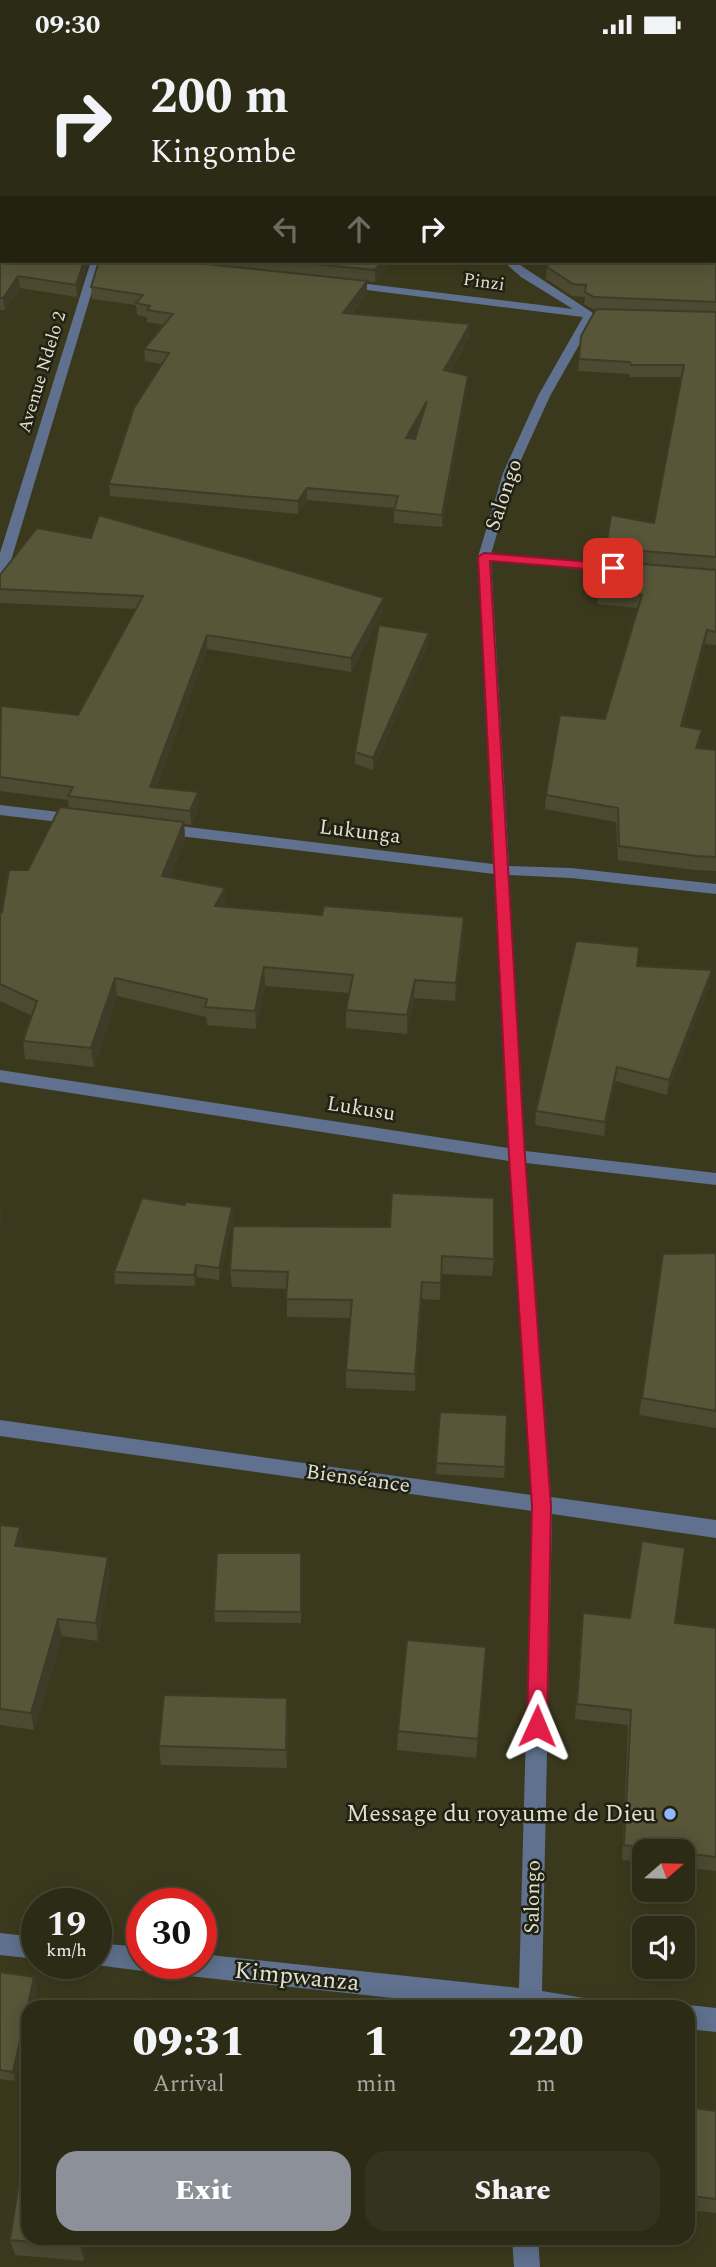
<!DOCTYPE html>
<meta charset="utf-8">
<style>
:root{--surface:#2c2b16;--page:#34331f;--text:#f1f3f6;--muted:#a6a7a1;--line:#484735;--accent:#8c9099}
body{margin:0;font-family:Spectral,serif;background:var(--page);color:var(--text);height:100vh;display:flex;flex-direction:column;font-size:26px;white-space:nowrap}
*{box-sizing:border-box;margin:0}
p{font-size:23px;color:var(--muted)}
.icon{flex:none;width:38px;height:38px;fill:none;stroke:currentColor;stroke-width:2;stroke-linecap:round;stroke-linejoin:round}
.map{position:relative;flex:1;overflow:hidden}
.drawer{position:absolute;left:21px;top:1951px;width:674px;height:245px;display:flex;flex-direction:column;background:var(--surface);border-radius:21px;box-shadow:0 4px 18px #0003,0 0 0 2px var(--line)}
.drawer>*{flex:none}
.top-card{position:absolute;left:0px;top:0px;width:718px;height:214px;box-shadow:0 4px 18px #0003,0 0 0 2px var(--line);background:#2c2b16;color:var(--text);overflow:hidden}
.needle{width:46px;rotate:70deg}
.controls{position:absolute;left:632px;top:1790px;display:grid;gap:14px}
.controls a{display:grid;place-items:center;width:63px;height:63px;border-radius:14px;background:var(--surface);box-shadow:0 4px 18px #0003,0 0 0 2px var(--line);font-size:35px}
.speed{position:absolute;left:21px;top:1839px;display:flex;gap:14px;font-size:35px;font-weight:700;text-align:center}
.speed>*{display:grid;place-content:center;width:91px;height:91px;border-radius:50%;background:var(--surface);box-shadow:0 4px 18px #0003,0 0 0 2px var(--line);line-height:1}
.speed small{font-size:18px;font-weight:400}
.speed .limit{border:10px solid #d22;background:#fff;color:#111}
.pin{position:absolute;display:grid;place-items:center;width:60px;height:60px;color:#fff;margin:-30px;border-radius:14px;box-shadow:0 4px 10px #0006}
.me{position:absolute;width:77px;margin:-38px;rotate:1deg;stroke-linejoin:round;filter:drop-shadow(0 0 5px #0008)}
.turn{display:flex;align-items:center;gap:24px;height:147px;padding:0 35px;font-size:32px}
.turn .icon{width:91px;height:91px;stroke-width:2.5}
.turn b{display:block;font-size:49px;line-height:60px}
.lanes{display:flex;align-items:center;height:66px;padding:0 35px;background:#0003;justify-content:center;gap:35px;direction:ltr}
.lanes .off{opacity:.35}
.eta{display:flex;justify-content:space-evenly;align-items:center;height:119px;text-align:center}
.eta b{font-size:42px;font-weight:800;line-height:49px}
.cta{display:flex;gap:14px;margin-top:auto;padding:14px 35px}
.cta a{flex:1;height:80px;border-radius:21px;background:var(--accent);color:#fff;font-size:28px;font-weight:800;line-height:80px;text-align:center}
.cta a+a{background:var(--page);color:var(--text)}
.status{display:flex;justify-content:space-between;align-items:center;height:49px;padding:0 35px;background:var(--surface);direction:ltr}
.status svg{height:19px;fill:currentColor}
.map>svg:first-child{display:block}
</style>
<div class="status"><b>09:30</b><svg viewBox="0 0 49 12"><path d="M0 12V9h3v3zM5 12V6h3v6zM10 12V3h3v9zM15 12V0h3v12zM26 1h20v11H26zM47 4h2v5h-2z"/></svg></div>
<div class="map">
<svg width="716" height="2218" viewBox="0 0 716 2218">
<rect width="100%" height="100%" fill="#3b391d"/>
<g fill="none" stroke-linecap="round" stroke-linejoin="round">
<path fill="#5f718e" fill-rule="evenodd" d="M512,0h8l1,2h-9z
M91,212h10l-94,313 -7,4v-25z
M503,212h11l82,54 -46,81 -35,77 -24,81 133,11 6,4 -6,4 -133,-12 18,305 62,2 145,16v10l-145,-16 -62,-3 16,276 191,22v12l-190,-22 25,334 165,23v18l-164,-24 -10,477 48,8 4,8h-118l-297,-32 -8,-4 -4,-8h34v-9l318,34 13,-477 -532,-75v-16l531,75 -22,-334 -509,-79v-12l508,78 -14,-274 -331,-40 -7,-5 7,-5 330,40 -15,-307 25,-84 35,-77 45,-79 -240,-30 -5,-3 5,-3 230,28 -52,-32z
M0,756l76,9 7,5 -7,5 -76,-9z
M0,1884l37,4v22l-37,-4z
M96,1894l46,4v16h10l-10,8 -46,-6 -5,-2h5z
M688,1956l28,3v24l-28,-3v-22h-5z
M512,2189h26l2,29h-26z"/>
</g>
<path fill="#4c4a31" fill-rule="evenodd" d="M716,141v455l-11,-1 -22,82 19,4 -3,18 17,2v121l-21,-1 -77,-10 -2,-38 -71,-13 1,-14 59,-76 33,-111 -41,-4 9,-56 48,-25 28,-146h-52l-1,-3 -51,-3 3,-35 15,-26 -3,-1 -9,-5 1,-7 -13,-1 -26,-17 1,-12z
M0,144l2,68h86l-11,36 -57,-9 -15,22h-5z
M99,212h288v5l-12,16 -8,-1v12l-15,21 118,10v12l-20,36 17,16 -25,139 -48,-4v-15l-87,-8 -9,14 -188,-18 -1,-12 53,-120 -17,-3 -1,-12 20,-24 -17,-3v-5l-10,-2 -1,-10 -44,-6 -1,-12zM419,378l-4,12h-2z
M0,526l383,37 -32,60 -144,-23 -51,139 42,4 1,14 -8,19 -7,-1 1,16 -15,38 55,29 97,8 142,2v19l-9,65 -41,-3 -7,36 -61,-6v-18l4,-17 -85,-7 -9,43 -49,-4 -1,-8 -89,-21 -23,71 -69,-8 -2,-18 9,-25 -32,-15v-88l69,-105 -1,-8 -68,-9v-84l78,8 58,-106 -136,-6z
M428,595l-55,126 -18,-6v-12z
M637,917l73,18 -43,111 -52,-14 -11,55 -69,-11 1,-14z
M185,1156l47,2 1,12 -14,61 -22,-3 -2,9 -80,-2 -1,-12z
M233,1177l261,33 -2,17 -51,-2 -1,26 -18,-1 -7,92 -69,-3v-18l5,-52 -64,-1v-28l-55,-2 -2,-17z
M716,1204v175l-77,-13 24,-161z
M440,1363l65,55 -1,11 -68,-4z
M0,1476l24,20 -1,2 87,27 -12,67 -36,-5 -28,94 -34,-5z
M301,1504v70l-86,-1 -1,-11z
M583,1564l133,15v243l-34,-4v-16h-38v11l-22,-2 6,-135 -53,-6 6,-91z
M486,1598l-10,111 -79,-8 1,-19z
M287,1649l1,19 -1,51 -126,-3 -2,-19z
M0,1923l37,14 -22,95 -15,-2z
M688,2058l28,4v102l-28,-3z
M28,2189h59l-3,23 -69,-6 -5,-15z"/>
<path fill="#3e3c28" d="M84,212h4l-11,36 -1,-12z
M383,212h4v5l-12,16v-12z
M18,227l2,12 -15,22 -2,-12z
M367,232v12l-24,32v-12z
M470,275v12l-26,46v-12z
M468,327l-1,12 -25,139v-12z
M427,352v12l-21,38v-13z
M307,439v12l-9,14v-13z
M384,549l-1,14 -32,60v-14z
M707,581l-2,14 -26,95 2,-13z
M429,584l-1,11 -55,126v-12z
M207,586v14l-56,152 -1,-14z
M702,681l-2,13 -6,18 2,-13z
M198,743l1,14 -8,19 -1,-14z
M184,773l1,18 -21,54 -2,-18z
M225,839l1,18h-11z
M464,868v19l-9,65 1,-18z
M264,918l1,19 -9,43 -1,-18z
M712,921l-2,14 -43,111 2,-15z
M115,929l2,18 -23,71 -3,-19z
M415,931l-1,18 -7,36v-19z
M617,1018l-2,14 -11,55 1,-14z
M0,1158l2,11 -2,12z
M232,1158l1,12 -14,61v-12z
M196,1216l1,12 -2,9 -1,-11z
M422,1233v17l-7,92v-17z
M20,1478l4,18 -5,18 -4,-17z
M108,1508l2,17 -12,67 -2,-18z
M58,1570l4,17 -28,94 -3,-17z
M287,1649l1,19 -1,51 -1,-18z
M34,1928l3,9 -5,21h-4v18l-13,56 -2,-9z
M81,2189h6l-3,23 -4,-15z"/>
<path fill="#585639" stroke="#3e3c28" stroke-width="2" fill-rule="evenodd" d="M716,141v112l-122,-5 -9,-5 1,-7 -13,-1 -26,-17 3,-6h166z
M0,144h2v68h82l-8,24 -58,-9 -15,22h-3z
M99,212h78l190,20 -24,32 127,11 -26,46 24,6 -26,139 -48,-5 4,-14 -91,-8 -9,13 -189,-17 25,-76 35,-55 -25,-4 29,-35 -26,-4 3,-4 -14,-3 7,-8 -52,-8zM427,352l-12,38 -9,-1z
M284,212h99l-8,9z
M596,260l120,3v245l-110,-9 5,-33 43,8 30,-158h-53l-1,-3 -51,-3 2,-23z
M99,466l285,83 -33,60 -144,-23 -57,152 48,5 -8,19 -122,-15 5,-9 -73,-10 1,-71 77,9 65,-119 -143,-7v-14l37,-47 54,10z
M604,512l112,9v62l-9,-2 -26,96 21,4 -6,18 20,2v107l-19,-1 -78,-10 -1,-38 -72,-13 14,-80 45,4 37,-124 -44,-4z
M379,576l50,8 -56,125 -18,-6z
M60,758l124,15 -22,54 63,12 -10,18 107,9 2,-9 140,11 -8,66 -41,-3 -8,35 -61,-5 7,-35 -89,-8 -9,44 -50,-4 2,-8 -92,-21 -24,70 -68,-7 14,-40 -37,-17v-71l2,-1 7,-42h19z
M576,892l63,6 -2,19 75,4 -43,110 -52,-13 -12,55 -69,-11z
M392,1144l102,5v61l-52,-3 -1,27 -19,-1 -7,92 -69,-4 6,-70 -66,-1 2,-27 -58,-2 3,-44 157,1z
M142,1149l43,7v-3l47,5 -13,61 -23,-3 -2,10 -80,-3z
M716,1204v158l-74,-13 21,-144z
M440,1363l67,3 -2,52 -69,-4z
M0,1476l20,2 -5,19 93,11 -12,66 -38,-4 -27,94 -31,-4z
M642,1492l43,7 -10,75 41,5v229l-34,-4v-2h-9l-49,-6 7,-135 -54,-6 6,-91 47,5z
M217,1504h84v59l-87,-1z
M407,1591l79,7 -8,92 -80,-8z
M164,1646l123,3 -1,52 -127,-4z
M0,1923l34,5 -21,95 -13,-2z
M688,2058l28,4v88l-25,-3v-32l-3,-1z
M28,2073v116h53l-1,8 -70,-6z"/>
<path fill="#e11d48" stroke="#92132f" stroke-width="2" d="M484,504l129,11 6,4 -6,3 -123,-10 35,595 26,350 -4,220 -3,7 -7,2 -7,-2 -3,-7 5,-220 -23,-350 -31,-599z"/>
<circle fill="#8fb8fd" stroke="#202013" stroke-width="2.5" cx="670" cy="1765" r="7"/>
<g text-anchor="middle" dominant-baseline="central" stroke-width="5" stroke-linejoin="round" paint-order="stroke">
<g font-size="18" fill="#e0e0cf" stroke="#202013">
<text transform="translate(484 233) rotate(8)">Pinzi</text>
<text transform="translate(42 323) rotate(-73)">Avenue Ndelo 2</text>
</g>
<g font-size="21" fill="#e0e0cf" stroke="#202013">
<text transform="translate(504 446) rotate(-71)">Salongo</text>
<text transform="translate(360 783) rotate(7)">Lukunga</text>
<text transform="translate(361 1060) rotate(9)">Lukusu</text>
<text transform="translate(358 1430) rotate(8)">Bienséance</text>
<text transform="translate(533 1848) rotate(-89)">Salongo</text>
</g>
<g font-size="24" fill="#e0e0cf" stroke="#202013" text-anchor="end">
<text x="656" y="1765">Message du royaume de Dieu</text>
</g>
<g font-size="24" fill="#e0e0cf" stroke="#202013">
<text transform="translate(297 1928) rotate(6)">Kimpwanza</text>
</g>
</g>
</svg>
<div class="controls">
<a><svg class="needle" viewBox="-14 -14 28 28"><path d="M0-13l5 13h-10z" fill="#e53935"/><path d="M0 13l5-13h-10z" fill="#a6a7a1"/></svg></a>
<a><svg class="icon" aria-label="sound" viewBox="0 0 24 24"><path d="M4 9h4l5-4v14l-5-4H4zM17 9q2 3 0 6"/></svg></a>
</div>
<div class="speed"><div>19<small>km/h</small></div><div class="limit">30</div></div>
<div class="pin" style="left:613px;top:519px;background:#d93025"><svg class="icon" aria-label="arrive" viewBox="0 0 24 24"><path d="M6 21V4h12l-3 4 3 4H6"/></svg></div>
<svg class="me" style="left:537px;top:1677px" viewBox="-20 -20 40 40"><path d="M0-17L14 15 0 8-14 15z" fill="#e11d48" stroke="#fff" stroke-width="4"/></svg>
<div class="top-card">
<div class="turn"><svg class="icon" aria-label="right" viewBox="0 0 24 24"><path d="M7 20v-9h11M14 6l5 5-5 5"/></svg><div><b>200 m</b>Kingombe</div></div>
<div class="lanes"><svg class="icon off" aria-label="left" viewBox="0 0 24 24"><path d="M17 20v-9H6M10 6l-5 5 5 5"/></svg><svg class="icon off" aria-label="ahead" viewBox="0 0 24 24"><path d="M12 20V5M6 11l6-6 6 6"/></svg><svg class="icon" aria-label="right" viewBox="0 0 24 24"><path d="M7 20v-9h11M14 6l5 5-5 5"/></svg></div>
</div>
<section class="drawer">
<div class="eta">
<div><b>09:31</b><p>Arrival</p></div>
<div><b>1</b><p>min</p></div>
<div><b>220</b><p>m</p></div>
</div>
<div class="cta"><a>Exit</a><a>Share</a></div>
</section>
</div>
